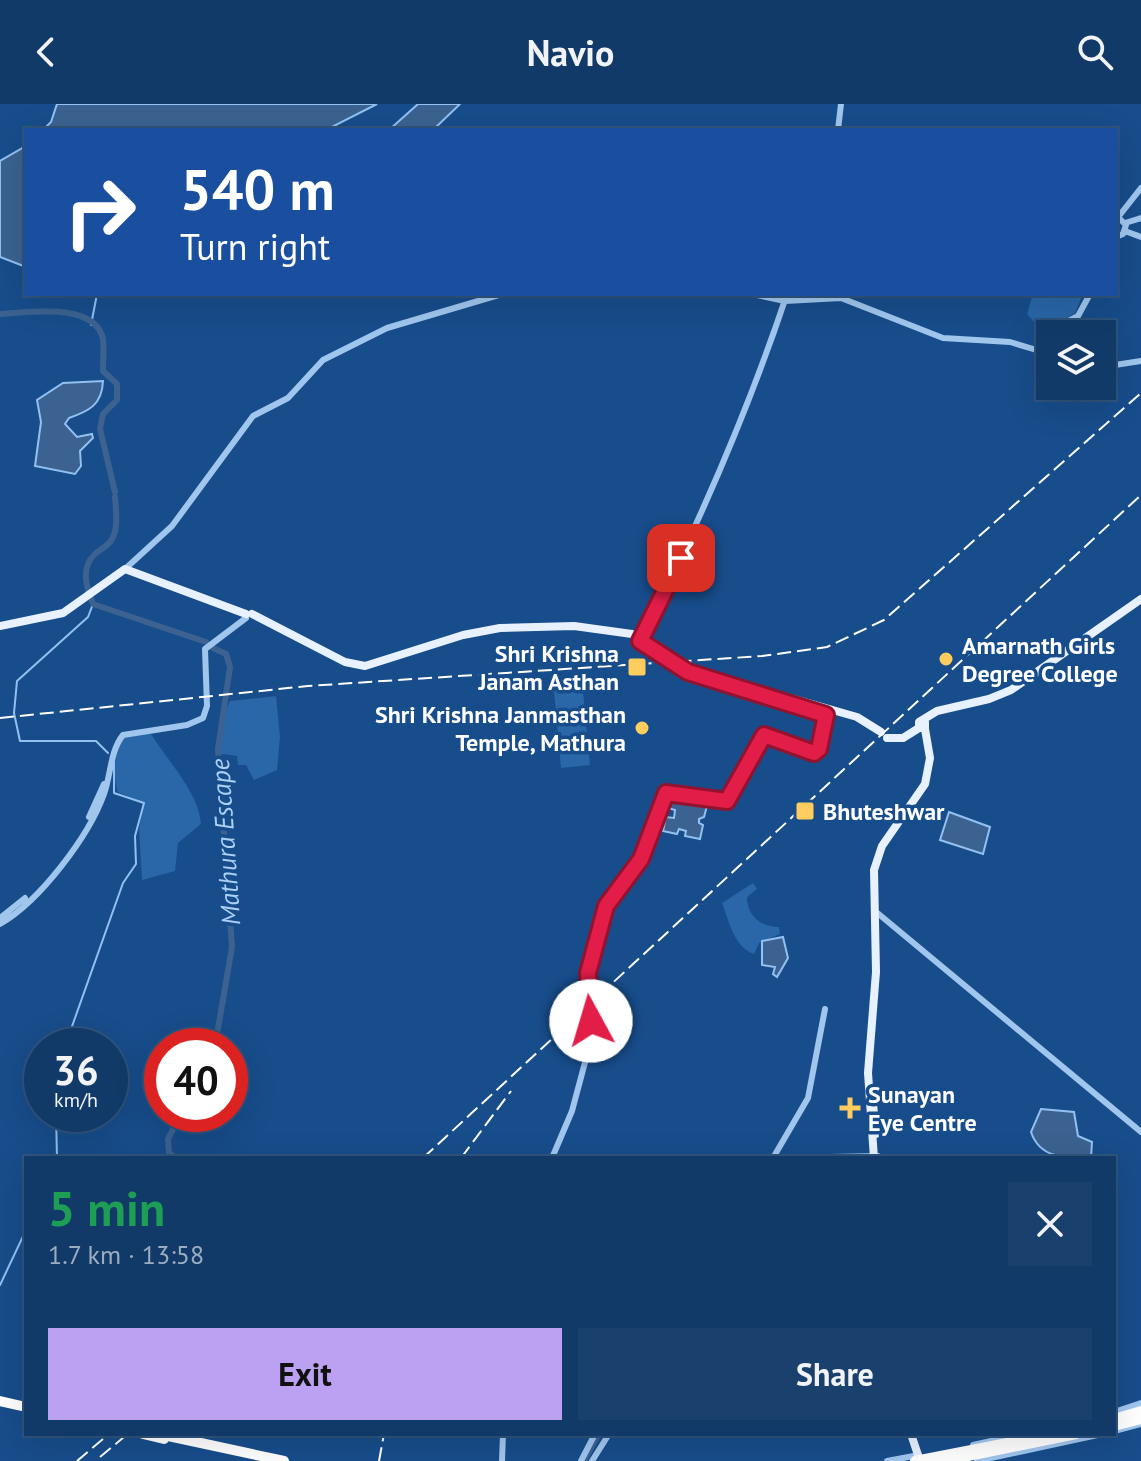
<!DOCTYPE html>
<meta charset="utf-8">
<style>
:root{--surface:#113a68;--page:#1a416e;--text:#f1f3f6;--muted:#9cadc0;--line:#30547c;--accent:#bca0f2}
body{margin:0;font-family:"PT Sans",sans-serif;background:var(--page);color:var(--text);height:100vh;display:flex;flex-direction:column;font-size:30px;white-space:nowrap}
*{box-sizing:border-box;margin:0}
p{font-size:26px;color:var(--muted)}
.icon{flex:none;width:44px;height:44px;fill:none;stroke:currentColor;stroke-width:2;stroke-linecap:round;stroke-linejoin:round}
.map{position:relative;flex:1;overflow:hidden}
.details{position:absolute;left:24px;top:1052px;width:1092px;height:280px;display:flex;flex-direction:column;background:var(--surface);border-radius:0px;box-shadow:0 8px 32px #0002,0 0 0 2px var(--line)}
.details>*{flex:none}
.banner{position:absolute;left:24px;top:24px;width:1094px;height:168px;border-radius:0px;box-shadow:0 8px 32px #0002,0 0 0 2px var(--line);background:#1a4fa0;color:#fff;overflow:hidden}
.fabs{position:absolute;left:1036px;top:216px;display:grid;gap:16px}
.fabs a{display:grid;place-items:center;width:80px;height:80px;border-radius:0px;background:var(--surface);box-shadow:0 8px 32px #0002,0 0 0 2px var(--line);font-size:40px}
.speed{position:absolute;left:24px;top:924px;display:flex;gap:16px;font-size:40px;font-weight:700;text-align:center}
.speed>*{display:grid;place-content:center;width:104px;height:104px;border-radius:50%;background:var(--surface);box-shadow:0 8px 32px #0002,0 0 0 2px var(--line);line-height:1}
.speed small{font-size:20px;font-weight:400}
.speed .limit{border:12px solid #d22;background:#fff;color:#111}
.pin{position:absolute;display:grid;place-items:center;width:68px;height:68px;color:#fff;margin:-34px;border-radius:16px;box-shadow:0 4px 12px #0006}
.me{position:absolute;width:88px;margin:-44px;rotate:354deg;stroke-linejoin:round;filter:drop-shadow(0 0 6px #0008)}
.turn{display:flex;align-items:center;gap:28px;height:168px;padding:0 24px;font-size:36px}
.turn .icon{width:104px;height:104px;stroke-width:2.5}
.turn b{display:block;font-size:56px;line-height:68px}
.round{display:grid;place-items:center;flex:none;width:84px;height:84px;border-radius:0px;background:var(--page)}
.overview{display:flex;align-items:center;justify-content:space-between;height:136px;padding:0 24px}
h1{font-size:48px;font-weight:800;line-height:60px;color:#1e9e55}
.primary-button{display:flex;gap:16px;margin-top:auto;padding:16px 24px}
.primary-button a{flex:1;height:92px;border-radius:0px;background:var(--accent);color:#111;font-size:32px;font-weight:800;line-height:92px;text-align:center}
.primary-button a+a{background:var(--page);color:var(--text)}
header{display:flex;justify-content:space-between;align-items:center;height:104px;padding:0 24px;background:var(--surface);font-size:36px;font-weight:800}
.map>svg:first-child{display:block}
</style>
<header><svg class="icon" aria-label="back" viewBox="0 0 24 24"><path d="M15 5l-7 7 7 7"/></svg>Navio<svg class="icon" aria-label="search" viewBox="0 0 24 24"><circle cx="10" cy="10" r="6"/><path d="M15 15l6 6"/></svg></header>
<div class="map">
<svg width="1141" height="1357" viewBox="0 0 1141 1357">
<rect width="100%" height="100%" fill="#174d8b"/>
<path fill="#2967a9" d="M1033,190h50l-8,19 -32,19 -16,-18z
M573,576l1,10h9l7,75 -29,3 -8,-87z
M276,592l4,41 -3,33 -23,10 -8,-15h-8l-1,-9 -21,-3c-2,-13 8,-39 14,-52z
M144,628l7,2c16,26 48,59 50,90l-23,19 -3,28 -33,9 -3,-51 5,-26 -26,-11c-5,-12 -5,-48 7,-56 5,-2 14,-3 19,-4z
M753,779l4,6 -10,8c0,19 14,30 32,30l1,7 -21,9 -5,11c-20,-7 -25,-33 -32,-51z"/>
<path fill="#3b6290" stroke="#92c1f1" stroke-width="2" d="M57,0h320l-51,26h-283l8,-8z
M418,0h42l-27,26h-44z
M26,42v121l-26,-10v-96z
M103,277c-1,24 -14,30 -34,37l-4,6 12,13 15,-3 1,4 -13,13 1,15 -6,8 -40,-8 6,-44 -4,-22 26,-17z
M671,690l14,3 -1,5 7,2 2,-6 15,4 -4,15 -5,2v4l4,2 -3,14 -15,-3 1,-5 -7,-2 -2,5 -14,-3 3,-14 8,1 1,-8 -7,-2z
M949,708l41,15 -7,27 -43,-14z
M783,833l5,21 -11,19 -4,-3 2,-7 -13,-2v-24z
M1041,1005l33,3 4,24 14,6 -1,16c-25,0 -51,1 -60,-26z"/>
<g fill="none" stroke-linecap="round" stroke-linejoin="round">
<path stroke="#92c1f1" stroke-width="2" d="M91,221l6,-31
M93,500l-5,13 -71,64 -3,32 6,28h76l12,12
M65,942l58,-163 13,-19 -1,-28 9,-33 -30,-10v-36
M56,1010l1,44
M0,1181l26,-55"/>
<path stroke="#3b6290" stroke-width="4" d="M585,1357l15,-27"/>
<path stroke="#3b6290" stroke-width="6" d="M0,210c27,-1 95,-13 103,25 1,10 0,22 0,32l14,13v16l-14,14 -3,15 15,63
M115,393c1,14 4,34 -5,45 -4,5 -11,8 -16,13 -14,14 -7,34 -1,49l113,38
M211,543l15,7 4,13 -12,82 14,198 -17,99
M176,1054l-7,-5 -1,-14 13,-25"/>
<path stroke="#a0c6ee" stroke-width="6" d="M838,26l3,-26
M1116,111l10,10 -3,9 -7,3
M1119,112l22,-28
M1125,119l16,-5
M1125,127l16,6
M752,190l33,7 56,-3 102,40 67,4 40,12
M1037,244l5,-13 36,-19 12,-22
M1102,263l39,-6
M125,465l47,-43 81,-110 35,-18 35,-38 64,-32 115,-34
M640,537c57,-113 107,-227 147,-347
M89,713l15,-33
M626,776l19,-29 21,-58 61,8 37,-66 54,17 9,-43
M875,807l266,221
M0,814l25,-20
M0,820c40,-23 89,-88 104,-130 7,-19 6,-43 19,-59l64,-10 16,-7 4,-12 -2,-57 41,-31
M773,1054l35,-60 17,-89
M783,1054l95,-2
M1114,1308l27,-9
M1114,1327l27,-7
M973,1341l50,-11
M502,1357l1,-27
M581,1357l14,-27
M592,1357l17,-27
M887,1357l32,-6
M977,1357l125,-27"/>
<path stroke="#e8f1ff" stroke-width="8" d="M252,510l93,48 20,4 98,-31 37,-7 74,-2 58,8 60,36 165,47 24,15
M0,522l63,-13 62,-44 121,45
M925,618v6h-6v-6l18,-11 52,-12 22,-9 130,-91
M887,634h16l16,-10
M873,1000l3,30
M874,1054l-6,-85 8,-101 -2,-102 8,-24 43,-62 5,-26 -5,-29
M911,1330l9,27"/>
<path stroke="#fff" stroke-width="10" d="M0,1297l26,6
M1114,1315l27,-8
M1114,1322l27,-7
M143,1330l21,5
M159,1330l125,27
M944,1357l132,-27"/>
<path stroke="#fff" stroke-width="2" stroke-dasharray="14 6" stroke-linecap="butt" d="M0,614l308,-32 454,-30 65,-9 57,-27 257,-227
M423,1054l718,-663
M461,1054l50,-67
M100,1353l24,-20
M77,1357l32,-27
M379,1357l5,-27"/>
<path stroke="#a0c6ee" stroke-width="6" d="M552,1054l20,-47 19,-71 -2,-75 19,-63 18,-22"/>
<path stroke="#fff" stroke-width="10" d="M915,1357l122,-24"/>
</g>
<g fill="none" stroke-linecap="round" stroke-linejoin="round">
<defs>
<path id="route" d="M591,917l-3,-48 18,-67 35,-47 25,-66 61,8 37,-66 50,18 5,-4 7,-34 -138,-43 -48,-31 41,-83"/>
</defs>
<use href="#route" stroke="#92132f" stroke-width="20"/>
<use href="#route" stroke="#e11d48" stroke-width="14"/>
</g>
<g fill="#ffcc5e" stroke="#174d8b" stroke-width="3">
<circle cx="946" cy="555" r="8"/>
<rect x="627" y="553" width="20" height="20" rx="4"/>
<circle cx="642" cy="624" r="8"/>
<rect x="795" y="697" width="20" height="20" rx="4"/>
<path d="M846 992h8v8h8v8h-8v8h-8v-8h-8v-8h8z"/>
</g>
<g text-anchor="middle" dominant-baseline="central" stroke-width="7" stroke-linejoin="round" paint-order="stroke">
<g font-size="24" font-weight="bold" fill="#fff" stroke="#174d8b" text-anchor="start">
<text x="962" y="541">Amarnath Girls<tspan x="962" dy="28">Degree College</tspan></text>
<text x="619" y="549" text-anchor="end">Shri Krishna<tspan x="619" dy="28">Janam Asthan</tspan></text>
<text x="626" y="610" text-anchor="end">Shri Krishna Janmasthan<tspan x="626" dy="28">Temple, Mathura</tspan></text>
<text x="823" y="707">Bhuteshwar</text>
<text x="868" y="990">Sunayan<tspan x="868" dy="28">Eye Centre</tspan></text>
</g>
<g font-size="26" font-style="italic" fill="#acd0f6" stroke="#174d8b">
<text transform="translate(225 738) rotate(-94)">Mathura Escape</text>
</g>
</g>
</svg>
<div class="fabs">
<a><svg class="icon" aria-label="layers" viewBox="0 0 24 24"><path d="M12 4l9 5-9 5-9-5zM3 14l9 5 9-5"/></svg></a>
</div>
<div class="speed"><div>36<small>km/h</small></div><div class="limit">40</div></div>
<div class="pin" style="left:681px;top:454px;background:#d93025"><svg class="icon" aria-label="arrive" viewBox="0 0 24 24"><path d="M6 21V4h12l-3 4 3 4H6"/></svg></div>
<svg class="me" style="left:591px;top:917px" viewBox="-20 -20 40 40"><circle r="19" fill="#fff"/><path d="M0-13L10 11 0 6-10 11z" fill="#e11d48"/></svg>
<div class="banner">
<div class="turn"><svg class="icon" aria-label="right" viewBox="0 0 24 24"><path d="M7 20v-9h11M14 6l5 5-5 5"/></svg><div><b>540 m</b>Turn right</div></div>
</div>
<section class="details">
<div class="overview"><div><h1>5 min</h1><p>1.7 km · 13:58</p></div><a class="round"><svg class="icon" aria-label="close" viewBox="0 0 24 24"><path d="M6 6l12 12M18 6L6 18"/></svg></a></div>
<div class="primary-button"><a>Exit</a><a>Share</a></div>
</section>
</div>
